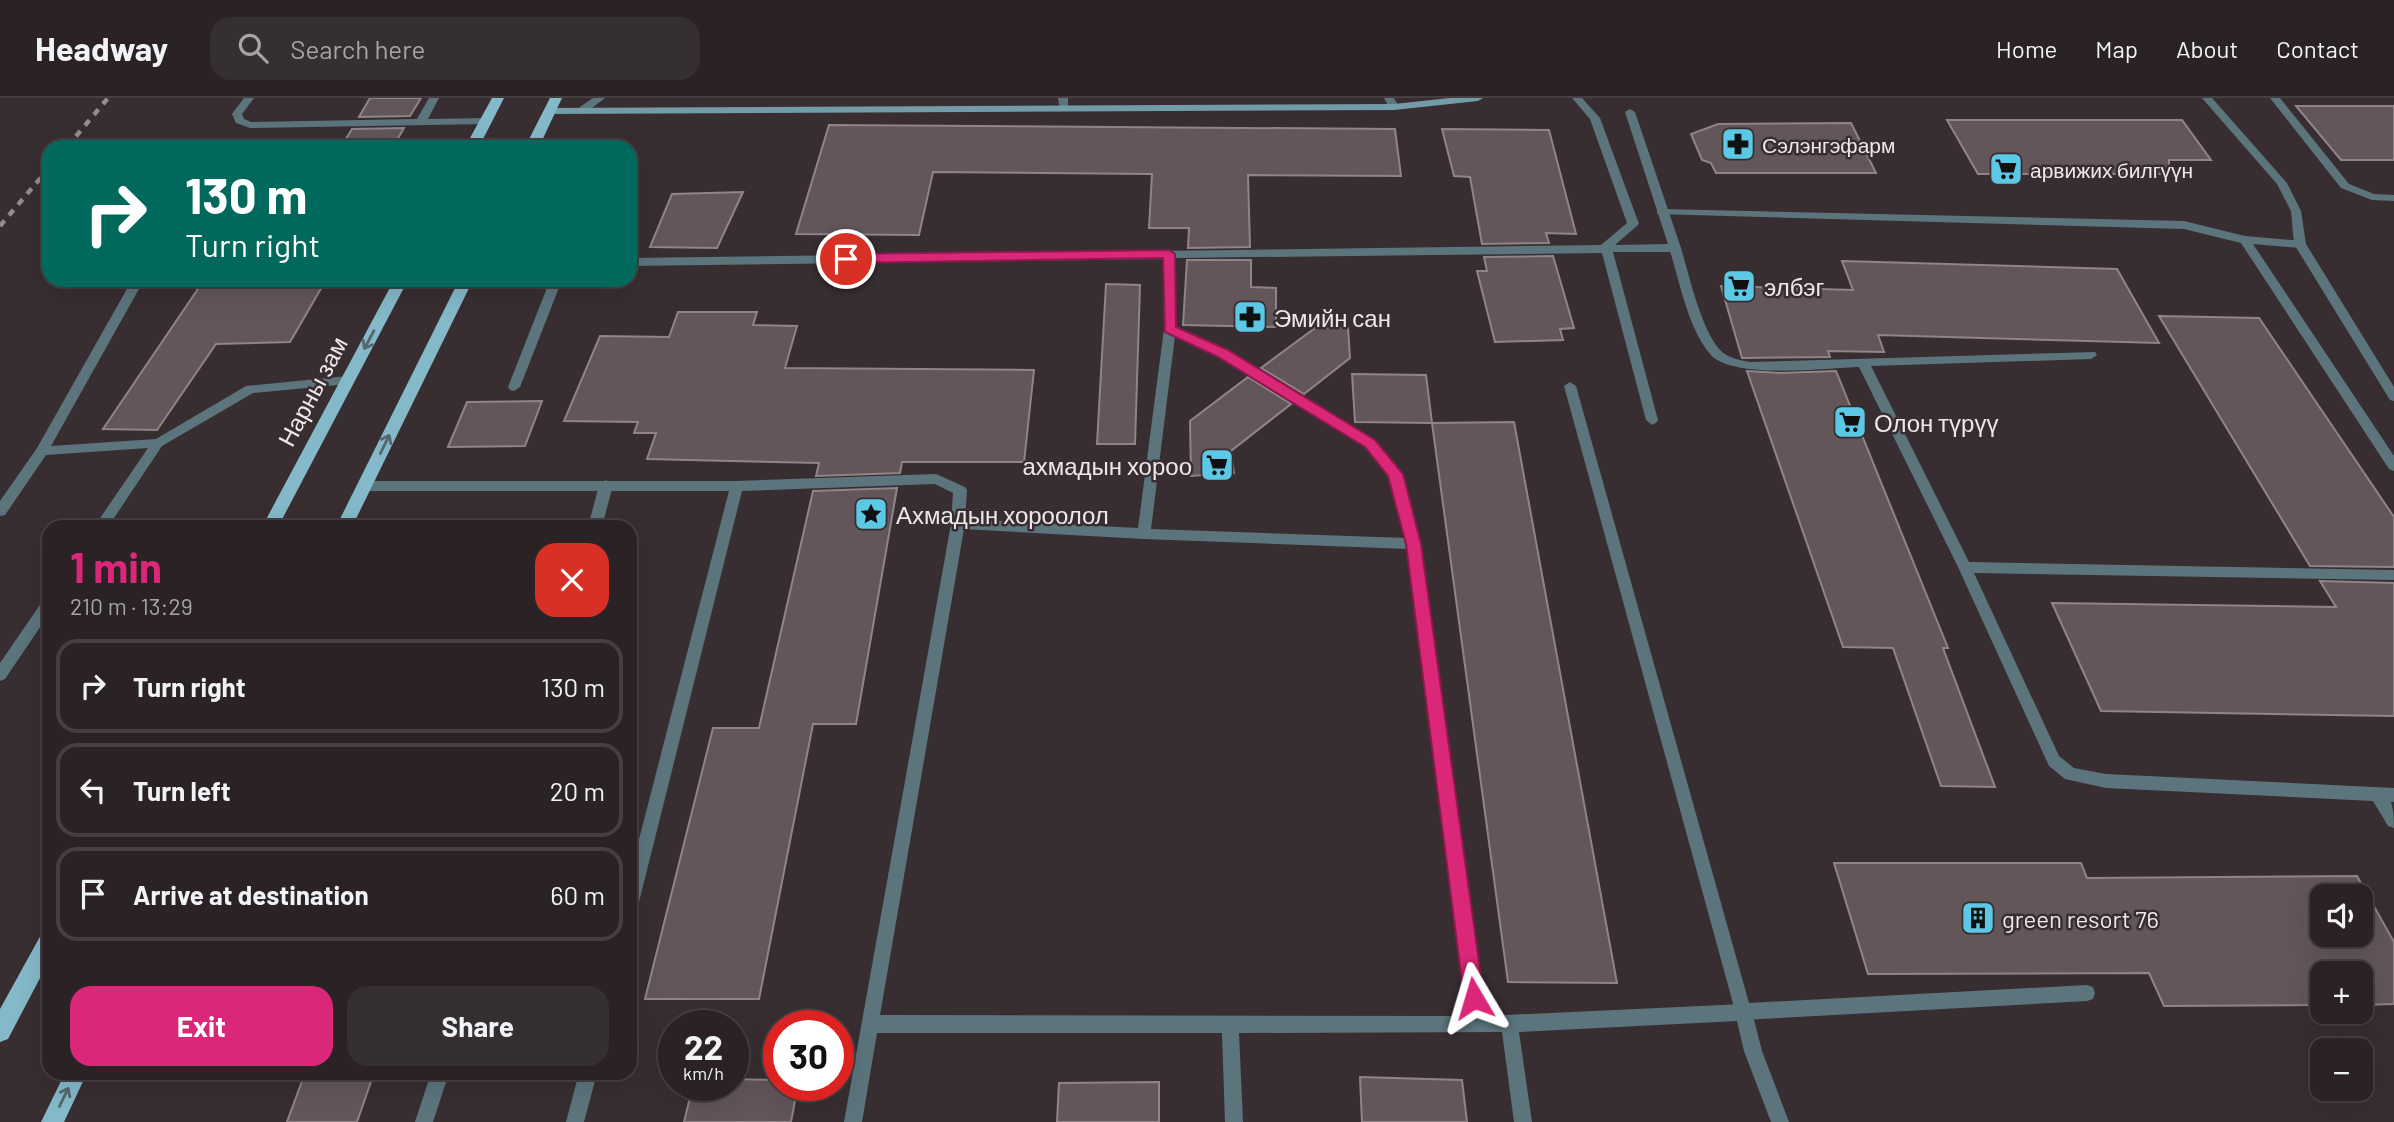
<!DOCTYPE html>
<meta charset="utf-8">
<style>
:root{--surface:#2a2225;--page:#362f32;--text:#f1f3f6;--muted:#a5a4a7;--line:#463f42;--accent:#db2777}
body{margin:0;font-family:Barlow,sans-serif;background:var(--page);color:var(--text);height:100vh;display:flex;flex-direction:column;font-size:26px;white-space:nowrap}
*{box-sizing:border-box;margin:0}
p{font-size:23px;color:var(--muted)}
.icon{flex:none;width:38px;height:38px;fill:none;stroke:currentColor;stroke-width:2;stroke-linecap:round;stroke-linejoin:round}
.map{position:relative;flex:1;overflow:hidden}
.drawer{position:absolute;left:42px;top:422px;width:595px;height:560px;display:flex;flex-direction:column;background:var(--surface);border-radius:21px;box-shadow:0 7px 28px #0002,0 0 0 2px var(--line)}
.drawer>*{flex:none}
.hud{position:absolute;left:42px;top:42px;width:595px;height:147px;border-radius:21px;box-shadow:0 7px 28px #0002,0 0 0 2px var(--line);background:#00695c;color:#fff;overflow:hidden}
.fabs{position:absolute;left:2310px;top:786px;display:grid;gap:14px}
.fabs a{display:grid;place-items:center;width:63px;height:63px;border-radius:14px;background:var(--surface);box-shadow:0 7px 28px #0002,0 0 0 2px var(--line);font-size:35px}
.speed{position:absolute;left:658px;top:912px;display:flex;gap:14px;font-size:35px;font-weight:700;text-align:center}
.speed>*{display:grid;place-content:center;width:91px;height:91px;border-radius:50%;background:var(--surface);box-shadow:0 7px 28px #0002,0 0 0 2px var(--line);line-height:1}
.speed small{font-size:18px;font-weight:400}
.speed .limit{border:10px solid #d22;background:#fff;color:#111}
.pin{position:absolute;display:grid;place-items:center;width:60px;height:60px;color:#fff;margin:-30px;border:4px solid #fff;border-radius:50%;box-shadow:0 2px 7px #0007}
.me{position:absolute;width:77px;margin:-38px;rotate:353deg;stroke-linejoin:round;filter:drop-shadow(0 0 5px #0008)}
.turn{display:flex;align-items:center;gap:24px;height:147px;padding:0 28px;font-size:32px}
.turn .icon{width:91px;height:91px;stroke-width:2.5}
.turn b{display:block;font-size:49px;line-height:60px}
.round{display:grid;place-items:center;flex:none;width:74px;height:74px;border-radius:21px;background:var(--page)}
.headline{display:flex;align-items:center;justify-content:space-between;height:119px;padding:0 28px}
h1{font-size:42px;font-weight:700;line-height:52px;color:var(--accent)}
.button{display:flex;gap:14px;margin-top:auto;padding:14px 28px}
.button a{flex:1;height:80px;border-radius:21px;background:var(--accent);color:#fff;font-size:28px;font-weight:700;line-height:80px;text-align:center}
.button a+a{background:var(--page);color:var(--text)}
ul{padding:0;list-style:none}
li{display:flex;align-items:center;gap:21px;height:94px;margin:0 14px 10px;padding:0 14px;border:4px solid var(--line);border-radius:21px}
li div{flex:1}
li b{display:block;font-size:26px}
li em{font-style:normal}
header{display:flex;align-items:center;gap:42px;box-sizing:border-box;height:98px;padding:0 35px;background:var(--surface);border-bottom:2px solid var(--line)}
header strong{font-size:33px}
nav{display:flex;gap:38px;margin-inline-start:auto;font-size:24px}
.search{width:490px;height:63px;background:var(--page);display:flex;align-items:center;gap:18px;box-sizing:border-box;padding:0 24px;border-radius:21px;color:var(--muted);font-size:26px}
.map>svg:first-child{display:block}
</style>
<header>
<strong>Headway</strong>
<div class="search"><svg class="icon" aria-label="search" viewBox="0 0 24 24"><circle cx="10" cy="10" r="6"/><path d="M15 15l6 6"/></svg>Search here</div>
<nav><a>Home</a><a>Map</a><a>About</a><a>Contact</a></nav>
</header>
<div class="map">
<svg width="2394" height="1024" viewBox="0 0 2394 1024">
<rect width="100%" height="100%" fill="#382e31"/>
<path fill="#62565a" stroke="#918488" stroke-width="2" fill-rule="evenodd" d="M370,0h51l-11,18 -51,1z
M2296,8h98v54h-53z
M1947,22h235l29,40h-42v14h-191z
M1851,25l25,50h-160l-5,-10 -9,-3 -11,-26 27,-10z
M829,27l566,4 6,47 -153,-1 2,72 -62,1 1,-20h-40l3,-54 -219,-2 -14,63 -123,-1z
M404,30l-11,19h-52l11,-18z
M1442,31l107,1 27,104 -30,-1 3,10 -67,1 -12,-67 -16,-1z
M743,94l-26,56 -67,-1 22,-53z
M1553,158l21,72 -14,1 3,11 -68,2 -18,-71h10l-3,-14z
M1187,162h64v27l25,1v39l-93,-2z
M1842,163l275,8 42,74 -281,-8 6,17 -56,-1 2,6 -88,1 -21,-72 132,4z
M204,182h122l-36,62 -74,2 -59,86 -54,-1z
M1106,186l34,1 -5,159h-38z
M678,214h79l-4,13 44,1 -12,42 249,2 -10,92h-122l-2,11 -84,3 3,-13 -172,-4 9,-26h-22l4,-11 -74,-1 36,-85 69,1z
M2159,218l100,2 135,199v50l-84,-1z
M1315,230h33l2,30 -46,36 -43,-26z
M1747,273l33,2 56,-2 112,277h-5l52,139 -54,-1 -48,-138 -50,-1z
M1352,276l74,1 6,48 -77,-1z
M1248,279l43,27 -60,47 3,22 -43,3 -1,-55z
M542,303l-17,45 -77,1 19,-45z
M1514,324l103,561 -109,-1 -76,-559z
M897,390l-41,236h-43l-54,275h-114l68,-271h46l54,-237z
M2320,483l74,2v133l-293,-5 -49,-108 284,4z
M1834,765h247l6,15 270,-2 37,66v62l-33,1v-32h-39v32l-158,1 -15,-33 -281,1zM2322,798h39v38h-39z
M305,975h69l-17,49h-70z
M1360,979l102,3 5,42h-105z
M733,981l46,1v5h19l-7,37h-107l9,-37h40z
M1159,984v40h-102l2,-39z"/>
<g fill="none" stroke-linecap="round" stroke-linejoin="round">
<path fill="#5c757d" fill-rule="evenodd" d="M244,0h10l-12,16 2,5 7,3 166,-3 12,-21h10l-11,21 58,-1 5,3 -5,3 -236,4 -14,-5 -4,-9z
M593,0h12l-17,13h-8v-4z
M1058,0h10v12h-8z
M1384,0h10l5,9 -1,2h-8z
M2270,0h10l69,86 25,10 20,1v6l-22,-1 -31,-12z
M1661,111l523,12 61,15 59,5 2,3 -6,4 -47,-4 141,212v15l-5,-2 -148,-226 -57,-14 -527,-15v-4z
M1675,146l6,4c8,27 20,81 39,102 8,8 19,10 30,12l345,-10 2,3 -6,4 -220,7 98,196 425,8v10l-420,-7 85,183 15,12 32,6 288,14v14l-288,-14 -41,-9 -16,-13 -91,-199 -99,-200c-32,1 -128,13 -149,-13 -23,-28 -30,-72 -41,-106z
M132,182h12l-93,166 105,-7 90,-53 102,-10 6,4 -6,4 -95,9 -91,53 -54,81h-14l54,-79 -102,7 -41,60 -5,1v-15l37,-53z
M550,182h12l-42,107 -6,4 -4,-1 -2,-3z
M1570,284l6,4 173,617 338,-18 6,2 2,6 -2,6 -6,2 -344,19 -6,-2 -173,-632z
M606,382l7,5 -11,42h-14l11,-42z
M49,499v17l-44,65 -5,2v-18l44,-64z
M431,975h18l-16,49h-18z"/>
<path fill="#5c757d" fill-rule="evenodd" d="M1572,0h10l18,20 39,106 -24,21 53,-1 -43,-132 5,-3 5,3 46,136 -6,4h-62l45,168 -2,3 -4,2 -6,-5 -44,-167 -427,5 1,69 51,23 147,91 27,33 20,70 63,472 259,-12 6,2 3,6 10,39 27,71h-18l-27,-71 -7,-30 -218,11 13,90h-18l-12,-90 -263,1 4,89h-18l-3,-89h-345l-15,89h-18l107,-598 2,-31 -18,-9 -193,7 -104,415 -2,5 -6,3v-40l99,-383h-365l-7,-5 7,-5h373l199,-7 29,13 2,3 -2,29 173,9 26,-199 -1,-70 -533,7v-8l971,-13 26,-22 -37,-104zM1175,238l44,20 147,91 23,29 17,62 -255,-9zM964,431l180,10 264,10 59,467 -587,-1z
M2202,0h10l75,85 14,28 5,33 88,143v14l-4,-1 -96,-156 -3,-33 -14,-27z
M2378,691c16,7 16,24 16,39l-6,-2 -18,-30 3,-5z
M579,975h18l-13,49h-18z"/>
<path fill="#739ba8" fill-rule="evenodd" d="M1450,0h33l-5,3 -84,9 -844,4 -5,-3 5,-3 844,-4z"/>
<path fill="#84b9c9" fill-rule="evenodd" d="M492,0h12l-25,49h-14z
M550,0h12l-23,49h-14z
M394,182h14l-130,247h-16z
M459,182h14l-121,247h-16z
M49,832v31l-41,78 -8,3v-33l42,-76z
M65,975h22l-23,49h-23z"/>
<path stroke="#958c8f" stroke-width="4.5" stroke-dasharray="7 7" stroke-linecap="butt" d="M67,49l41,-49
M0,128l49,-58"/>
</g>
<defs><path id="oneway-shaft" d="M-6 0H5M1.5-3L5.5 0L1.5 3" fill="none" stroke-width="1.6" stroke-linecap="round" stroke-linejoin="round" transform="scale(1.75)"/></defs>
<g stroke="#56666e">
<use href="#oneway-shaft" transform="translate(369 242) rotate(118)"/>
<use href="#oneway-shaft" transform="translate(385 346) rotate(-64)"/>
<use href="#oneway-shaft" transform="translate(64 999) rotate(-64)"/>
</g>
<path fill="#db2777" stroke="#8e194d" stroke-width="2" d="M1169,152l6,4 1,73 52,23 147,90 28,34 18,70 63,454 -3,7 -7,2 -7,-2 -3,-7 -58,-454 -18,-68 -23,-29 -147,-90 -53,-25 -2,-74 -317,5 -7,-4 7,-5z"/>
<defs>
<symbol id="pharmacy-square" viewBox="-11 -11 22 22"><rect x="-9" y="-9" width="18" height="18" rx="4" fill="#5bc8e6" stroke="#382e31"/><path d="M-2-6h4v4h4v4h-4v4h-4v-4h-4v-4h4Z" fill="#111"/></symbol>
<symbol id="supermarket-square" viewBox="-11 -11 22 22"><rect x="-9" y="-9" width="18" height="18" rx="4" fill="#5bc8e6" stroke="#382e31"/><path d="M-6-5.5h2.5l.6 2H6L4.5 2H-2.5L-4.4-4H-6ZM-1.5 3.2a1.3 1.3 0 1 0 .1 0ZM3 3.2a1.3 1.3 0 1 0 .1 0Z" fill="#111"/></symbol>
<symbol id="sight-square" viewBox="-11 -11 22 22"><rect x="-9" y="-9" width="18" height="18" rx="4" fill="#5bc8e6" stroke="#382e31"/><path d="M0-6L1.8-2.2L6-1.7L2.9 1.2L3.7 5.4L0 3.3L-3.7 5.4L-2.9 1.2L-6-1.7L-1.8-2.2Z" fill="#111"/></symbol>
<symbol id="building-square" viewBox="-11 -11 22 22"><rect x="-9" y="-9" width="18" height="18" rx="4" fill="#5bc8e6" stroke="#382e31"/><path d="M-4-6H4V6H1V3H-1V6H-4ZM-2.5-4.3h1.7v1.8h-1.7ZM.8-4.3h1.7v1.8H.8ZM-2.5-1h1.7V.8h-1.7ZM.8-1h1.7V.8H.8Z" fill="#111"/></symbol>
</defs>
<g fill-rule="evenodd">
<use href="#pharmacy-square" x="1719" y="27" width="38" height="38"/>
<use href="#supermarket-square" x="1987" y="52" width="38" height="38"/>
<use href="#supermarket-square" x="1720" y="169" width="38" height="38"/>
<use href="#pharmacy-square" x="1231" y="200" width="38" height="38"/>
<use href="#supermarket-square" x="1831" y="305" width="38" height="38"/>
<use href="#supermarket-square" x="1198" y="348" width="38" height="38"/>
<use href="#sight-square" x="852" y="397" width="38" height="38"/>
<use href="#building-square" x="1959" y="801" width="38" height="38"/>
</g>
<g text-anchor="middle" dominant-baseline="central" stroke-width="5" stroke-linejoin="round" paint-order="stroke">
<g font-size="21" fill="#eee7e9" stroke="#382e31" text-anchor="start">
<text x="1762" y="46">Сэлэнгэфарм</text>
<text x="2030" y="71">арвижих билгүүн</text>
</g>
<g font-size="24" fill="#eee7e9" stroke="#382e31" text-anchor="start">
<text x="1764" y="188">элбэг</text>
<text x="1274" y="219">Эмийн сан</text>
<text x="1874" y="324">Олон түрүү</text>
<text x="1192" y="367" text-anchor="end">ахмадын хороо</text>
<text x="896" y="416">Ахмадын хороолол</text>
<text x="2002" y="820">green resort 76</text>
</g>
<g font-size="24" fill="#eee7e9" stroke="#382e31">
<text transform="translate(312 293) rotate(-62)">Нарны зам</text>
</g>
</g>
</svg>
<div class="fabs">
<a><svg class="icon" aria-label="sound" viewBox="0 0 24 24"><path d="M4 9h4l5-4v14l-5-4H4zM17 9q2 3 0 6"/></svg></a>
<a>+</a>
<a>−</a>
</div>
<div class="speed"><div>22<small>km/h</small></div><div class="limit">30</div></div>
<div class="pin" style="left:846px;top:161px;background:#d93025"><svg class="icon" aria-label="arrive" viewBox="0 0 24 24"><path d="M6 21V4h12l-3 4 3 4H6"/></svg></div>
<svg class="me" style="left:1474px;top:900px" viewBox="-20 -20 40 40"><path d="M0-17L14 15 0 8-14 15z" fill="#db2777" stroke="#fff" stroke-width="4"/></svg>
<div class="hud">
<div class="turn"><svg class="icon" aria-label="right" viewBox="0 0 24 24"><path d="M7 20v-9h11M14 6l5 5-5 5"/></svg><div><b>130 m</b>Turn right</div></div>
</div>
<section class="drawer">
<div class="headline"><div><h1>1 min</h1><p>210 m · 13:29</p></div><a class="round" style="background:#d93025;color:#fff"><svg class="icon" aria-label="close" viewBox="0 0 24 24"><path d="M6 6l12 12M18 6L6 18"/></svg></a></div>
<ul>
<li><svg class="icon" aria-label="right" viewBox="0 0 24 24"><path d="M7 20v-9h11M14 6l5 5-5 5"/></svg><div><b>Turn right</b></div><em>130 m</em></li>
<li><svg class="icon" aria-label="left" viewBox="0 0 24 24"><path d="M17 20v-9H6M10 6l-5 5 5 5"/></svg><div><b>Turn left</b></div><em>20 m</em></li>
<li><svg class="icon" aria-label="arrive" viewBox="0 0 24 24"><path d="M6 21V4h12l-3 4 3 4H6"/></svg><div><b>Arrive at destination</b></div><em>60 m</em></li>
</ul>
<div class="button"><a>Exit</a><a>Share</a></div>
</section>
</div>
